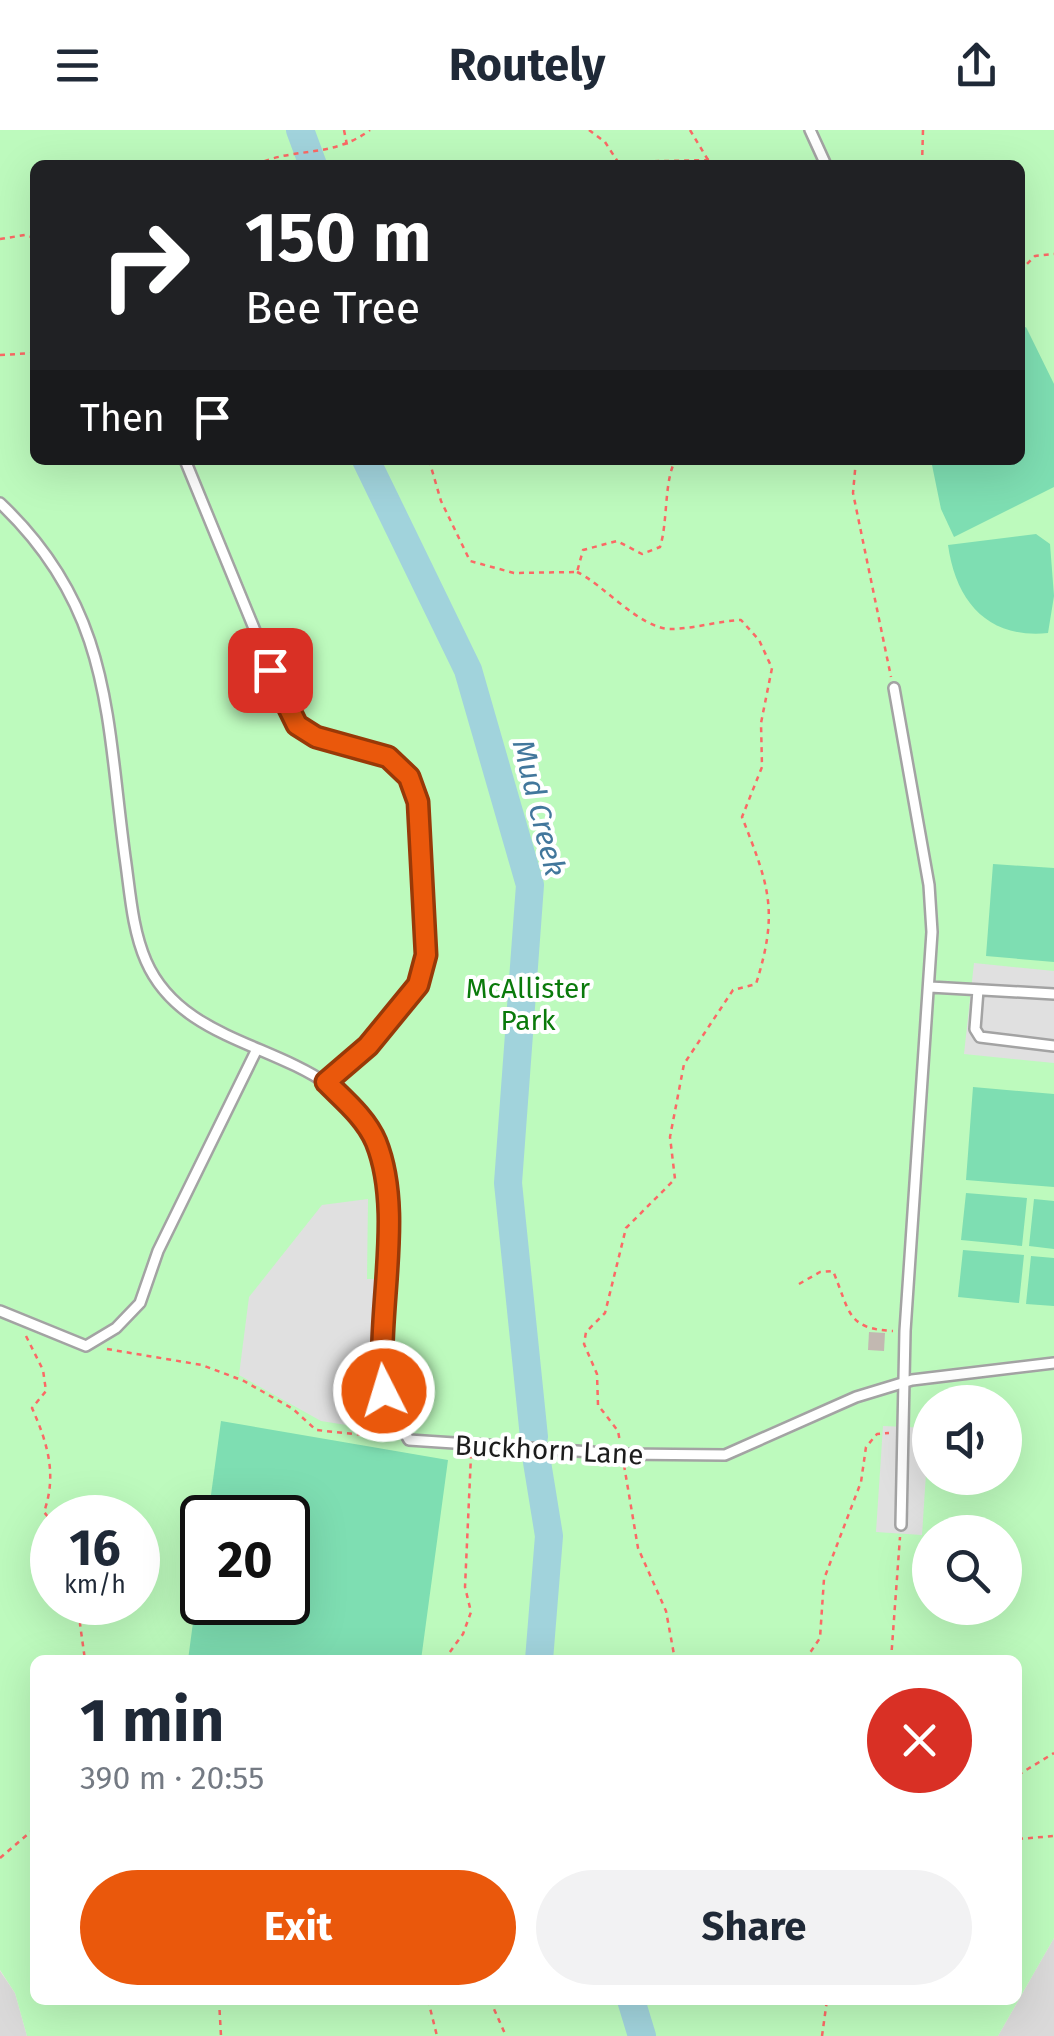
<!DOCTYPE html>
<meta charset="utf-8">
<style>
:root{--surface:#fff;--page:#f2f2f3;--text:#1f2937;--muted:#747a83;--accent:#ea580c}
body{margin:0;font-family:"Fira Sans",sans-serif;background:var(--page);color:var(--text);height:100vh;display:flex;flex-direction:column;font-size:38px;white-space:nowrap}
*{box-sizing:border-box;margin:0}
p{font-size:32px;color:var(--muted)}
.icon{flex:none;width:55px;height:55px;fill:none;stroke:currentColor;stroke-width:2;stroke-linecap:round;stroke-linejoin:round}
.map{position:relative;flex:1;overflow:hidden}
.details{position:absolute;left:30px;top:1525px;width:992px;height:350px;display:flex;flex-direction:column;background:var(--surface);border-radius:15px;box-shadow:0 10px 40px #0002}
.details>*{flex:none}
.guide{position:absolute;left:30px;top:30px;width:995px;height:305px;border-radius:15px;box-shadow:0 10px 40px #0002;background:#202124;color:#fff;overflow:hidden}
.buttons{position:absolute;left:912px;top:1255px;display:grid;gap:20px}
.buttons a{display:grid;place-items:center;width:110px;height:110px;border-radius:50%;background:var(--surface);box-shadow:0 10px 40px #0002;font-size:50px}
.speed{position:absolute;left:30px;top:1365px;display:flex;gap:20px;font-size:50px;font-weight:700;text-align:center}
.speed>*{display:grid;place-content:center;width:130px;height:130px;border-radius:50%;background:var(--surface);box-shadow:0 10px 40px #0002;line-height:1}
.speed small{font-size:25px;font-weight:400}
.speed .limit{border:5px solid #111;border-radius:15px;background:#fff;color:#111}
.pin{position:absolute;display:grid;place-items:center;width:85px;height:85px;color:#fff;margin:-42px;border-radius:20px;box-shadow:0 5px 15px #0006}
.me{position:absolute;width:110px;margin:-55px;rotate:355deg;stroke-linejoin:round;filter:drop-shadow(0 0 8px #0008)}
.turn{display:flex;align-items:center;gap:35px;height:210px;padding:0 50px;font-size:45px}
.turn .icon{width:130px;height:130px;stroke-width:2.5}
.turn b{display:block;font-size:70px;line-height:85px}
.then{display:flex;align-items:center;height:95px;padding:0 50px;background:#0003;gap:20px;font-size:38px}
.round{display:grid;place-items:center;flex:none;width:105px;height:105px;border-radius:52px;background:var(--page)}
.headline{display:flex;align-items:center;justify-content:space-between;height:170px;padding:0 50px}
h1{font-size:60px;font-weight:700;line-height:75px}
.primary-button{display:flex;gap:20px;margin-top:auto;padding:20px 50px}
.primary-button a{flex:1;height:115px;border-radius:60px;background:var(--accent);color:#fff;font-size:40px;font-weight:700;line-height:115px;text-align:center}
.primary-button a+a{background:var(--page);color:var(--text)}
header{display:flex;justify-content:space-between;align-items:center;height:130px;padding:0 50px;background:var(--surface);font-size:45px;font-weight:700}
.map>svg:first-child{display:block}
</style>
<header><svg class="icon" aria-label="menu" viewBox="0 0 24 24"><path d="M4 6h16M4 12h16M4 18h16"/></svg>Routely<svg class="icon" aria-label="share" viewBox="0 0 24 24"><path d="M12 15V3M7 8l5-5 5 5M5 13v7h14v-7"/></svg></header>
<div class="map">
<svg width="1054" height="1906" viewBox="0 0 1054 1906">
<rect width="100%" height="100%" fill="#eee9e2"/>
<path fill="#dad9d9" d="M1054,1808v98h-56z
M0,1841l15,22 12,43h-27z"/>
<path fill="#bdfabd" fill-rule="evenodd" d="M0,0h1054v1808l-56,98h-971l-12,-43 -15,-23zM35,35h985v295h-985zM930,1272h75v76h-75zM52,1388h86v84h-86zM202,1388h86v84h-86zM930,1402h75v76h-75zM35,1530h983v340h-983z"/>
<path fill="#7edeb2" d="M1026,197l28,57v103l-100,50 -13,-28 -10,-49h89v-130z
M1036,404l14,10 4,52 -6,37c-60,6 -92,-31 -100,-88z
M993,734l61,4v94l-68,-6z
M973,957l81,7v93l-88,-7z
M966,1063l61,5 -5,48 -61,-6z
M1034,1069l20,2v48l-25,-3z
M963,1120l61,5 -5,48 -61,-6z
M1031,1126l23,2v48l-28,-2z
M221,1291l227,39 -27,200h-233l14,-105v47h86v-84l-80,-1z"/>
<path fill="#e0e0e0" d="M974,833l80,8v92l-90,-9z
M368,1069l-1,80h14l-3,89 -14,1 -5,58 -38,-6 -82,-46 10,-78 73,-92z
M883,1296l46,2 -7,107 -46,-3z"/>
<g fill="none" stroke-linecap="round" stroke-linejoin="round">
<path stroke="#a1d3dc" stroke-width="28" d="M300,0l13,35
M366,330l102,210 62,215 -22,298 26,254
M537,1332l12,74 -10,124
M631,1870l11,36"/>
</g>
<path fill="#c2b8b1" d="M869,1202l16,1 -1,18 -16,-1z"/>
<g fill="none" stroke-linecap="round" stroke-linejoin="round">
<defs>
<path id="lane" d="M810,0l16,35
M185,330l105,256c42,51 101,7 128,86l6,166 -13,31 -85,83
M0,373c112,106 106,214 125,354 5,34 7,72 21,104 44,101 190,78 230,183 37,99 -29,196 33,296l213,14 103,1 131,-58 56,-17 142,-17
M894,558l35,197 3,47 -27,399 -4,194
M930,857l124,7
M978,860l-3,39 5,8 74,9
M0,1181l86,35 30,-18 24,-25 18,-52 99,-202"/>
</defs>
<use href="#lane" stroke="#a3a3a3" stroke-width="14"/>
<path stroke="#fb6965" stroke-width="2.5" stroke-dasharray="5 5" stroke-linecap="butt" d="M344,0l3,15
M589,0l16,12 13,20 92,-2
M690,0l21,35
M255,35c41,-19 76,-6 115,-35
M922,35l1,-35
M0,109l25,-4 10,3
M1020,141l15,-15 19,-2
M0,225l35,-2
M429,330l12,41 29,60 44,12 63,-1 6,-22 34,-9 25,13 18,-7c8,-24 4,-70 16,-87
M856,330l-3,33 38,184
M577,442c26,12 62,56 93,57 23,0 48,-8 71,-9l18,20 13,28 -11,55 1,44 -20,50c27,69 37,94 14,167l-23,6 -49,74 -14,73 5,42 -49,49 -21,85 -19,19 -2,12 13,30 1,31 20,26 2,11
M799,1154l21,-12 13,-1c17,40 13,58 60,60
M26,1206l17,34 3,21 -14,17c16,36 25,67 12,104l8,10
M107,1219l95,16 42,16 49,28 23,21 78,8
M624,1335l14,83 28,63 9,49
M84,1472l-4,22 5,36
M444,1530l19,-26 8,-22 -6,-25 6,-132
M805,1530l15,-22 4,-59 37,-97 5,-35 11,-13 12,-1
M891,1530l9,-123
M1018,1645l36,-22
M1018,1709l36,-3
M0,1728l35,-30
M219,1870l2,36
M428,1870l9,36
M490,1870l16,36
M822,1906l5,-36"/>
<use href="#lane" stroke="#fff" stroke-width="9"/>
</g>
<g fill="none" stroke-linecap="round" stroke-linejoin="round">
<defs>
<path id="route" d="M270,540l27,55 19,12 72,20 21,20 9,25 8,153 -8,30 -50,61 -42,36c18,18 40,36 50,60 29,72 -1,172 8,249"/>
</defs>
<use href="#route" stroke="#983908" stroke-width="25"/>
<use href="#route" stroke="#ea580c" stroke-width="18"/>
</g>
<g text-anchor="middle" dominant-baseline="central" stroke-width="8" stroke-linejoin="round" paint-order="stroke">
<g font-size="28" fill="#0a7a0b" stroke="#fff">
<text x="528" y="858">McAllister<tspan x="528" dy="32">Park</tspan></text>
</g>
<g font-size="28" fill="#1c1c1c" stroke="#fff">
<text transform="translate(549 1320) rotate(3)">Buckhorn Lane</text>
</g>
<g font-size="30" font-style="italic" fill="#42779c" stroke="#fff">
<text transform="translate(539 678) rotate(76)">Mud Creek</text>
</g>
</g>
</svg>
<div class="buttons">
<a><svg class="icon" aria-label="sound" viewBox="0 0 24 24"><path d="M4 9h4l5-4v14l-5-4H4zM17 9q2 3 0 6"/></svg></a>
<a><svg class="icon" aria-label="search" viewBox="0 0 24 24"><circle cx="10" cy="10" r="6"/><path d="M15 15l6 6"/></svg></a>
</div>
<div class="speed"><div>16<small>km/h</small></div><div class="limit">20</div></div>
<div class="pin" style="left:270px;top:540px;background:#d93025"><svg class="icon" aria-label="arrive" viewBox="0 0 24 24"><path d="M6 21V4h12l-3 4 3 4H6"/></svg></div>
<svg class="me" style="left:384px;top:1261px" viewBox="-20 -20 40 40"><circle r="17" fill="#ea580c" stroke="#fff" stroke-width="3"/><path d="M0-11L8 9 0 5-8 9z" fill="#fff"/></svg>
<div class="guide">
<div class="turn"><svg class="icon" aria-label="right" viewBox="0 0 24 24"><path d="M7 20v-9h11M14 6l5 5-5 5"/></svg><div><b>150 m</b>Bee Tree</div></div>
<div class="then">Then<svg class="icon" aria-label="arrive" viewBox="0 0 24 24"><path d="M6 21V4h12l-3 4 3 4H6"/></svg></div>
</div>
<section class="details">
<div class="headline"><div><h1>1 min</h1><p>390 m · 20:55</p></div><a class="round" style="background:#d93025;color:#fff"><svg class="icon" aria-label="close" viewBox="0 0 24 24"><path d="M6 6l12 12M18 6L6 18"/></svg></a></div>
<div class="primary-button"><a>Exit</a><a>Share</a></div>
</section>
</div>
